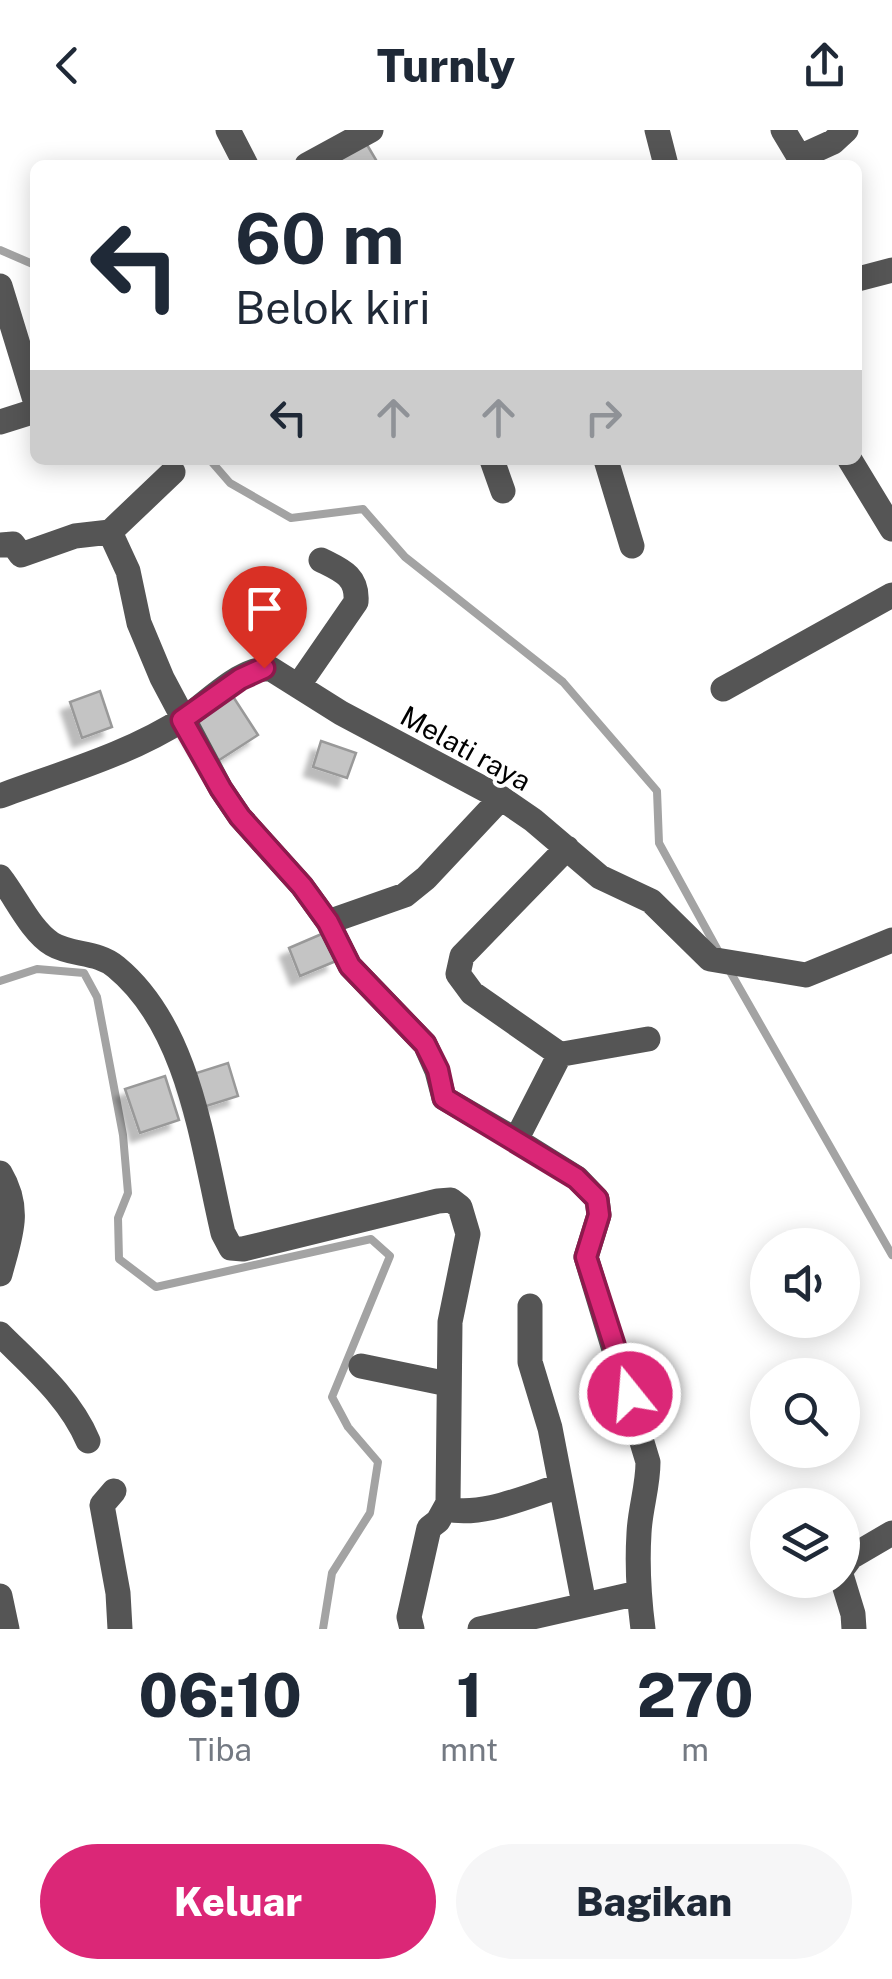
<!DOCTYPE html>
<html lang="id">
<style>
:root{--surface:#fff;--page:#f6f6f7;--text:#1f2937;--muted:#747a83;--accent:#db2777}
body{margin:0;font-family:"Public Sans",sans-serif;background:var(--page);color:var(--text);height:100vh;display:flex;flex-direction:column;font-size:38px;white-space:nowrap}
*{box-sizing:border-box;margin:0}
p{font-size:32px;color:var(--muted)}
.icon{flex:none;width:55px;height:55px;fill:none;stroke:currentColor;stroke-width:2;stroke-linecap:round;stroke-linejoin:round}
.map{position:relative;height:1499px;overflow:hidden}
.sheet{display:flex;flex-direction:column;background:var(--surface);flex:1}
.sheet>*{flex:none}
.hud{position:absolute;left:30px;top:30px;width:832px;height:305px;border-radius:15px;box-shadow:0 5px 25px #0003;background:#fff;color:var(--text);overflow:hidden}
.fabs{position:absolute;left:750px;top:1098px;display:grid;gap:20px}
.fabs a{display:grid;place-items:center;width:110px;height:110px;border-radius:50%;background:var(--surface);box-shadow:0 5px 25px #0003;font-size:50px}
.pin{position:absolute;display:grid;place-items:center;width:85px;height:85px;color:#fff;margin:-102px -42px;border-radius:50% 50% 50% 0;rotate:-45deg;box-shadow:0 0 10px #0007}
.pin .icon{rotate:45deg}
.me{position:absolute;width:110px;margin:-55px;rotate:343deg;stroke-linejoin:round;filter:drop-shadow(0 0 8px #0008)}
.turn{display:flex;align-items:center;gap:35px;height:210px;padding:0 40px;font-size:45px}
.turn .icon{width:130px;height:130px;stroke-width:2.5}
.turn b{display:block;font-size:70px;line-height:85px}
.lanes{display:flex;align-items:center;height:95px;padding:0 40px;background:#0003;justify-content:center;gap:50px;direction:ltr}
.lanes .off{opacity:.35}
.eta{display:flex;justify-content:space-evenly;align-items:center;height:170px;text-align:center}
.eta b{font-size:60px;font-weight:800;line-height:70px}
.cta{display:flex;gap:20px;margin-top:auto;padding:20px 40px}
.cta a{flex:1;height:115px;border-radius:60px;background:var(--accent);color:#fff;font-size:40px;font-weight:800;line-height:115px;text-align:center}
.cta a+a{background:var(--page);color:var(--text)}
header{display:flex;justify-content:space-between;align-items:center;height:130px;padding:0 40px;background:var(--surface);font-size:45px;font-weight:800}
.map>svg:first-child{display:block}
</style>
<header><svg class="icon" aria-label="back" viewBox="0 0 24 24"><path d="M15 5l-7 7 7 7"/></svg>Turnly<svg class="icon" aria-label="share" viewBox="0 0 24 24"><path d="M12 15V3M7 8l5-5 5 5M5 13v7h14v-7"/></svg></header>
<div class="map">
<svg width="892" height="1499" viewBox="0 0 892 1499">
<defs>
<filter id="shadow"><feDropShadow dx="-9" dy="9" stdDeviation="2.5" flood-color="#0004"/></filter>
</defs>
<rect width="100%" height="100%" fill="#fff"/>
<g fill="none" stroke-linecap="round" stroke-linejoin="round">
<path stroke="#a3a3a3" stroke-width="8" d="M0,120l35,15
M210,330l20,23 61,35 72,-9 42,48 158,125 94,109 2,52 62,113
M728,838l164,287
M0,851l37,-12 47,4 13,24 26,138 5,58 -10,25 1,41 37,28 215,-48 19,17 -58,141 16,30 30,35 -8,51 -38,60 -9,56"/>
</g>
<path fill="#c4c4c4" stroke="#999" stroke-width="2.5" filter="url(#shadow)" d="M363,8l16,27h-65z
M100,561l12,36 -30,11 -12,-36z
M232,565l26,40 -45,29 -26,-40z
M321,611l35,12 -9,25 -34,-11z
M324,803l12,28 -36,15 -11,-28z
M228,933l10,33 -41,13 -10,-33z
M165,946l14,44 -39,13 -15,-44z"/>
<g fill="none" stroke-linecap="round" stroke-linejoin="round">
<path stroke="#555" stroke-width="25" d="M228,0l18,35
M657,0l9,35
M783,0l21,35
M800,27l33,-15 13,-12
M307,35l64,-35
M858,149l34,-9
M0,156l35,114
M0,292l35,-11
M492,330l11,31
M606,330l26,86
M850,330l42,69
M110,402l18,39 11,52 23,55 59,111 19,28 62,69 26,36 22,44 75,78 12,27 7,27 72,42
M0,415l13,-1 8,11 54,-19 35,-4 63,-60
M298,556l58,-84c2,-26 -15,-32 -35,-42
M723,559l169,-94
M0,666c62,-23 130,-42 185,-78 24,-16 57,-52 86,-49l70,44 160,85 32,22 67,57 51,24 59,58 96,16 86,-35
M567,718l-105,108 -4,18 14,19 83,58 3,7 -42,82 61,38 20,21 2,16 -13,42 62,205c0,25 -8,47 -9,71 -2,32 0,65 4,96
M0,747c16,20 30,53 52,67 20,12 45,7 64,23 74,61 86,177 107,266l8,15 12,1 195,-48 13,-1 9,7 8,27 -18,88 -2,181 -10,18 -9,7 -20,89 3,12
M328,792l77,-27 21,-17 75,-80
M557,925l91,-16
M0,1043c22,37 10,63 0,101
M530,1176v56l20,66 34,176
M0,1204c32,32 70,64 88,107
M361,1236l87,18
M114,1361l-12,14 16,88 2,36
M446,1379c36,8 79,-12 114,-23
M842,1439l9,-12 41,-24
M842,1448l11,36 1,15
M0,1466l7,33
M480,1499l158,-36"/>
</g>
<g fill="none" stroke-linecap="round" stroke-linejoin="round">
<defs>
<path id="route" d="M264,538l-24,11 -58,41 39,69 19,28 62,69 26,36 22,44 75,78 13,26 6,28 132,80 21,21 2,16 -13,42 44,137"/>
</defs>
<use href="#route" stroke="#8e194d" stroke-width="25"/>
<use href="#route" stroke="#db2777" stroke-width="18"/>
</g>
<g text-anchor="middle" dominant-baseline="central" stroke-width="8" stroke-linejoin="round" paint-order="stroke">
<g font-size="28" fill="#000" stroke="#fff">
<text transform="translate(466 618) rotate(29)">Melati raya</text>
</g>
</g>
</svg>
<div class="fabs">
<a><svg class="icon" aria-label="sound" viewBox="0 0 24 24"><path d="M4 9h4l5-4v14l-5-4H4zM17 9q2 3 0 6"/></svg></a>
<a><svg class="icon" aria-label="search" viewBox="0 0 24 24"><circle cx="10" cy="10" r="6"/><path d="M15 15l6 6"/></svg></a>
<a><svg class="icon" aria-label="layers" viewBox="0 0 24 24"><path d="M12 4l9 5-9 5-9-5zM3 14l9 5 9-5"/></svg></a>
</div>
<div class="pin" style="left:264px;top:538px;background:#d93025"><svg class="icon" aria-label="arrive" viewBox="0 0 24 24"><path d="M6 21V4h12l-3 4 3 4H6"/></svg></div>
<svg class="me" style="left:630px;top:1264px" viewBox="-20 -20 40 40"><circle r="17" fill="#db2777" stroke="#fff" stroke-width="3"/><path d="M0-11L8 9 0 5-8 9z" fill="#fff"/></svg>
<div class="hud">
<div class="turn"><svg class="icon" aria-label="left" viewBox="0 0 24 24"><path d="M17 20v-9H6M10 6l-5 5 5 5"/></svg><div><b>60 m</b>Belok kiri</div></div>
<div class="lanes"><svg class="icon" aria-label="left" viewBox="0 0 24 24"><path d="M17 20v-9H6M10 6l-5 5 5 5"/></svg><svg class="icon off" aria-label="ahead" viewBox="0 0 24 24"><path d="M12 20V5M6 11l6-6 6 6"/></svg><svg class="icon off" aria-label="ahead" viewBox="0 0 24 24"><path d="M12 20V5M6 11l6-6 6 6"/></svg><svg class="icon off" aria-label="right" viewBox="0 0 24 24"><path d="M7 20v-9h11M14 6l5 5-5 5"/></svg></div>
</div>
</div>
<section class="sheet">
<div class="eta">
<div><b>06:10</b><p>Tiba</p></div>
<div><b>1</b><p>mnt</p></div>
<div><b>270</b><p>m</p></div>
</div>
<div class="cta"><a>Keluar</a><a>Bagikan</a></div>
</section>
